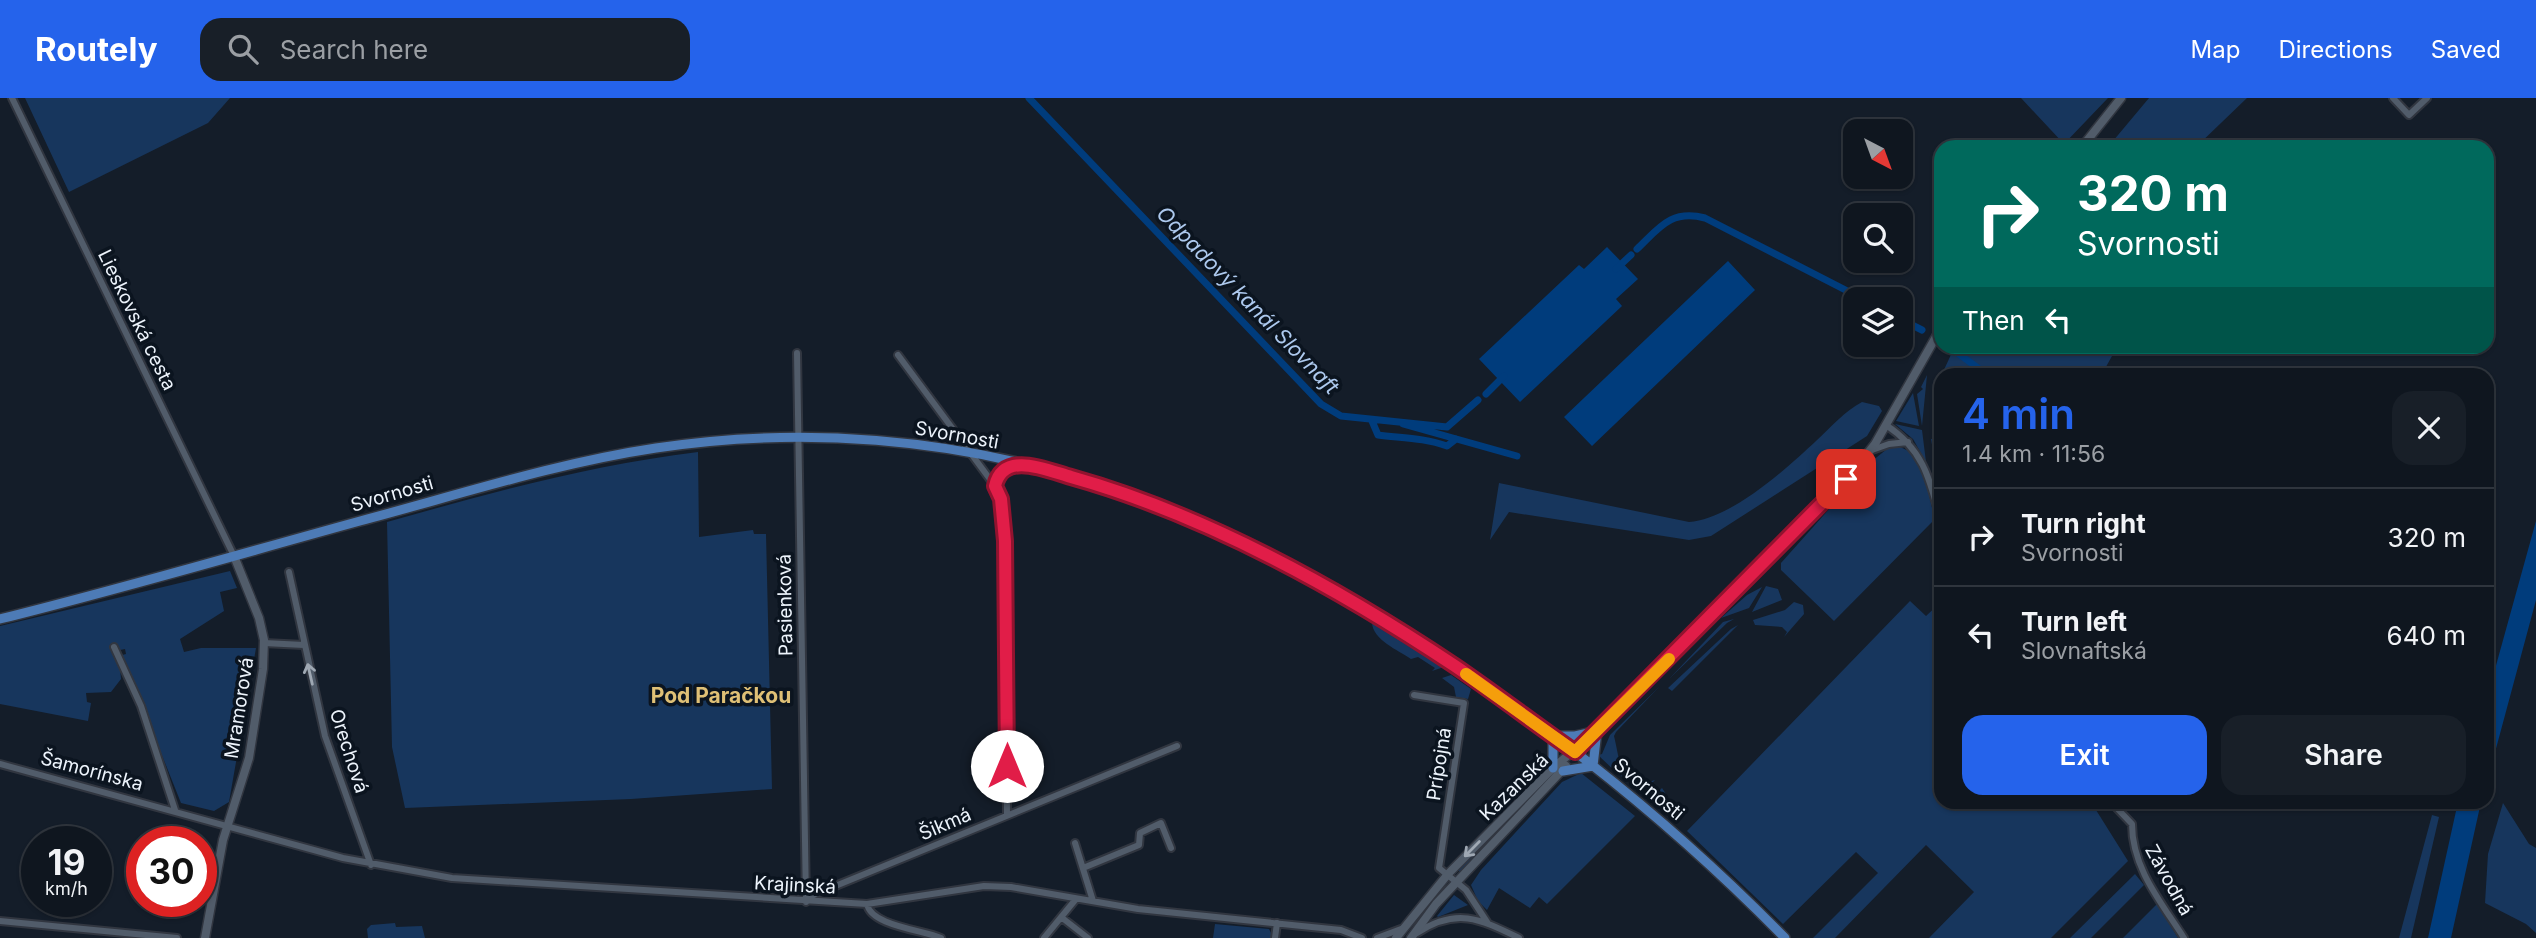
<!DOCTYPE html>
<meta charset="utf-8">
<style>
:root{--surface:#0f161f;--page:#181f28;--text:#f1f3f6;--muted:#9b9fa4;--line:#2f353d;--accent:#2563eb}
body{margin:0;font-family:Inter,sans-serif;background:var(--page);color:var(--text);height:100vh;display:flex;flex-direction:column;font-size:26px;white-space:nowrap}
*{box-sizing:border-box;margin:0}
p{font-size:23px;color:var(--muted)}
.icon{flex:none;width:38px;height:38px;fill:none;stroke:currentColor;stroke-width:2;stroke-linecap:round;stroke-linejoin:round}
.map{position:relative;flex:1;overflow:hidden}
.sheet{position:absolute;left:1934px;top:270px;width:560px;height:441px;display:flex;flex-direction:column;background:var(--surface);border-radius:21px;box-shadow:0 2px 5px #0004,0 0 0 2px var(--line)}
.sheet>*{flex:none}
.guide{position:absolute;left:1934px;top:42px;width:560px;height:214px;border-radius:21px;box-shadow:0 2px 5px #0004,0 0 0 2px var(--line);background:#00695c;color:#fff;overflow:hidden}
.needle{width:46px;rotate:139deg}
.buttons{position:absolute;left:1843px;top:21px;display:grid;gap:14px}
.buttons a{display:grid;place-items:center;width:70px;height:70px;border-radius:14px;background:var(--surface);box-shadow:0 2px 5px #0004,0 0 0 2px var(--line);font-size:35px}
.speed{position:absolute;left:21px;top:728px;display:flex;gap:14px;font-size:35px;font-weight:700;text-align:center}
.speed>*{display:grid;place-content:center;width:91px;height:91px;border-radius:50%;background:var(--surface);box-shadow:0 2px 5px #0004,0 0 0 2px var(--line);line-height:1}
.speed small{font-size:18px;font-weight:400}
.speed .limit{border:10px solid #d22;background:#fff;color:#111}
.pin{position:absolute;display:grid;place-items:center;width:60px;height:60px;color:#fff;margin:-30px;border-radius:14px;box-shadow:0 4px 10px #0006}
.me{position:absolute;width:77px;margin:-38px;rotate:0deg;stroke-linejoin:round;filter:drop-shadow(0 0 5px #0008)}
.turn{display:flex;align-items:center;gap:24px;height:147px;padding:0 28px;font-size:32px}
.turn .icon{width:91px;height:91px;stroke-width:2.5}
.turn b{display:block;font-size:49px;line-height:60px}
.then{display:flex;align-items:center;height:66px;padding:0 28px;background:#0003;gap:14px;font-size:26px}
.round{display:grid;place-items:center;flex:none;width:74px;height:74px;border-radius:21px;background:var(--page)}
.summary{display:flex;align-items:center;justify-content:space-between;height:119px;padding:0 28px}
h1{font-size:42px;font-weight:600;line-height:52px;color:var(--accent)}
.button{display:flex;gap:14px;margin-top:auto;padding:14px 28px}
.button a{flex:1;height:80px;border-radius:21px;background:var(--accent);color:#fff;font-size:28px;font-weight:600;line-height:80px;text-align:center}
.button a+a{background:var(--page);color:var(--text)}
ul{padding:0;list-style:none}
li{display:flex;align-items:center;gap:21px;height:98px;padding:0 28px;border-top:2px solid var(--line)}
li div{flex:1}
li b{display:block;font-size:26px}
li em{font-style:normal}
header{display:flex;align-items:center;gap:42px;box-sizing:border-box;height:98px;padding:0 35px;background:var(--accent);color:#fff}
header strong{font-size:33px}
nav{display:flex;gap:38px;margin-inline-start:auto;font-size:24px}
.search{width:490px;height:63px;background:var(--page);display:flex;align-items:center;gap:18px;box-sizing:border-box;padding:0 24px;border-radius:21px;color:var(--muted);font-size:26px}
.map>svg:first-child{display:block}
</style>
<header>
<strong>Routely</strong>
<div class="search"><svg class="icon" aria-label="search" viewBox="0 0 24 24"><circle cx="10" cy="10" r="6"/><path d="M15 15l6 6"/></svg>Search here</div>
<nav><a>Map</a><a>Directions</a><a>Saved</a></nav>
</header>
<div class="map">
<svg width="2536" height="840" viewBox="0 0 2536 840">
<rect width="100%" height="100%" fill="#141d29"/>
<path fill="#17365d" d="M25,0h205l-22,25 -139,69z
M2021,0h87l-44,46z
M2149,0h98l-51,49h-88z
M1955,248h162v1l-15,27h-160z
M1927,277l-5,51 -5,-32 6,-5 -2,-2z
M1913,295l6,33 -23,-5z
M1862,304l17,4 3,5 -15,25 -156,100 -22,4 -180,-28 -19,28 9,-57 190,39c42,-3 97,-53 127,-81 14,-13 29,-30 46,-39z
M1895,326l27,6 4,32 -13,-23z
M1941,340v59l-10,-58z
M1899,349c25,5 30,52 36,72l-101,102 -53,-51v-7l91,-102 15,-12z
M698,354l1,85 54,-7 1,4h12l6,255 -141,10 -226,9 -13,-61 -5,-225c103,-29 204,-57 311,-70z
M230,473l7,17 -17,4 4,19 -44,28 4,13 17,-4h55l-27,154 -15,9 -33,-8 -59,-148 4,-1 -1,-5 -5,1 -2,-5 3,34 -10,13 -25,1 1,9 4,1 -3,18 -88,-17v-78z
M1766,488l12,3 4,11 -30,12z
M1762,489l-13,21 -28,10 26,-23z
M1910,503l16,15 15,-14v200h150l37,59 -77,77h-122l45,-46 -48,-47 -91,93h-22l65,-65 -22,-21 -73,72 -96,-93z
M1794,504l9,3 1,9 -20,23 3,-5 -5,-5 -27,-2 -2,-5 32,-10z
M1734,521l-7,4 -58,56 54,-57z
M1372,525l72,44 -12,4 3,-3 -17,-11 -7,2c-13,-9 -38,-19 -39,-36z
M1738,527l-66,66 -4,-3 63,-59z
M1451,577l20,14 -3,10 -12,-2 -2,-10 -12,-9z
M1660,588l-44,46 -2,4c6,24 3,34 25,44v5l16,-5 -4,4 8,7 3,-3 4,6 -7,7 -41,-27 -20,-19 4,-1 8,-19z
M1581,675l54,43 -88,88 -8,-7 -9,11 -31,-20 -12,22 -9,-9 -7,-16 10,-15 81,-88z
M2503,705l26,41 7,4v85l-10,-9 -41,-21 3,-49z
M2432,717l7,2 -28,121h-12z
M1502,727l2,2 -44,45 -2,-2z
M2135,776l9,11 -53,53h-21z
M1454,797l14,10 -30,12 -1,-1z
M2157,806l21,34h-55z
M395,825l1,4 26,-1 3,12h-57l-1,-9 4,-4z
M1215,826l54,5 3,6v3h-59z"/>
<path fill="#003c7c" d="M1607,149l31,32 -22,20 6,7 -102,96 -41,-43 100,-94 5,4z
M1728,163l27,29 -163,156 -28,-29z
M2536,423v79l-49,182v-84z
M2458,704h23l-30,136h-23z"/>
<g fill="none" stroke-linecap="round" stroke-linejoin="round">
<path stroke="#003c7c" stroke-width="7" d="M1029,0l292,306 20,12 106,11 31,-27
M1637,151c22,-21 34,-40 68,-31l158,81
M1616,171l15,-14
M1900,221l22,11
M1955,253l31,23
M1486,296l18,-18
M1372,323l6,14c24,3 47,3 69,11l9,-7
M1403,326l114,32"/>
<defs>
<path id="street" d="M12,0l222,458
M2393,0l16,17 18,-17
M797,255l9,549
M898,257l97,131 6,13 4,42 2,274
M1886,327c38,25 44,55 55,97
M1872,352l17,-6 19,-2
M995,388l9,-17 11,-6
M289,474l36,164 46,129
M264,545l40,2
M114,549l27,59 34,104
M1414,597l50,8 -25,165 27,22 21,32
M0,666l343,94 109,20 415,26 117,-18 27,1 127,22 203,21 21,8
M2111,704l21,22c0,44 29,78 52,114
M1075,745l18,58
M1083,770l56,-23 1,-12 21,-10 10,25
M806,800l371,-152
M867,806c4,22 56,26 74,34
M1061,819l27,21
M0,823l177,17
M1417,835c40,-26 63,-14 102,5
M1044,840l32,-39
M1275,840l2,-15
M1377,840l24,-9"/>
<path id="secondary" d="M2082,49l39,-49
M205,840l18,-98 26,-82 14,-89 1,-29 -5,-22 -25,-62
M1396,840l52,-64 105,-106 44,-37 263,-268 15,-19 66,-116
M1411,840l25,-34 130,-138"/>
<path id="primary" d="M0,521c121,-30 240,-65 360,-98 98,-26 196,-58 296,-73 145,-22 297,-10 437,35 69,22 133,53 198,87 182,95 350,221 494,368
M1553,638v32
M1554,638h21l22,-5 -4,35
M1563,673l30,-5"/>
</defs>
<use href="#street" stroke="#313640" stroke-width="10"/>
<use href="#secondary" stroke="#313640" stroke-width="11"/>
<use href="#primary" stroke="#313640" stroke-width="12"/>
<use href="#street" stroke="#515c6a" stroke-width="6"/>
<use href="#secondary" stroke="#515c6a" stroke-width="8"/>
<use href="#primary" stroke="#4d7bb6" stroke-width="9"/>
</g>
<defs><path id="oneway-shaft" d="M-6 0H5M1.5-3L5.5 0L1.5 3" fill="none" stroke-width="1.6" stroke-linecap="round" stroke-linejoin="round" transform="scale(1.75)"/></defs>
<g stroke="#9fa8b3">
<use href="#oneway-shaft" transform="translate(310 576) rotate(-103)"/>
<use href="#oneway-shaft" transform="translate(1472 751) rotate(135)"/>
</g>
<g fill="none" stroke-linecap="round" stroke-linejoin="round">
<defs>
<path id="route" d="M1007,668l-2,-225 -4,-42 -6,-13c8,-36 52,-16 76,-9 136,38 267,111 384,189 41,28 80,58 120,86l271,-273"/>
</defs>
<use href="#route" stroke="#92132f" stroke-width="18"/>
<use href="#route" stroke="#e11d48" stroke-width="12"/>
<path stroke="#f59e0b" stroke-width="12" d="M1466,576l109,78 94,-93"/>
</g>
<g text-anchor="middle" dominant-baseline="central" stroke-width="7" stroke-linejoin="round" paint-order="stroke">
<g font-size="19" fill="#edf4fc" stroke="#0b141f">
<text transform="translate(137 222) rotate(64)">Lieskovská cesta</text>
<text transform="translate(957 337) rotate(10)">Svornosti</text>
<text transform="translate(392 396) rotate(-16)">Svornosti</text>
<text transform="translate(785 507) rotate(-91)">Pasienková</text>
<text transform="translate(239 610) rotate(-81)">Mramorová</text>
<text transform="translate(349 653) rotate(72)">Orechová</text>
<text transform="translate(1439 666) rotate(-81)">Prípojná</text>
<text transform="translate(92 673) rotate(15)">Šamorínska</text>
<text transform="translate(1514 689) rotate(-44)">Kazanská</text>
<text transform="translate(1649 691) rotate(40)">Svornosti</text>
<text transform="translate(945 726) rotate(-23)">Šikmá</text>
<text transform="translate(2169 782) rotate(61)">Závodná</text>
<text transform="translate(795 787) rotate(3)">Krajinská</text>
</g>
<g font-size="21" font-style="italic" fill="#adc9ee" stroke="#0b141f">
<text transform="translate(1248 202) rotate(46)">Odpadový kanál Slovnaft</text>
</g>
<g font-size="21" font-weight="bold" fill="#dfc076" stroke="#0b141f">
<text x="721" y="597">Pod Paračkou</text>
</g>
</g>
</svg>
<div class="buttons">
<a><svg class="needle" viewBox="-14 -14 28 28"><path d="M0-13l5 13h-10z" fill="#e53935"/><path d="M0 13l5-13h-10z" fill="#9b9fa4"/></svg></a>
<a><svg class="icon" aria-label="search" viewBox="0 0 24 24"><circle cx="10" cy="10" r="6"/><path d="M15 15l6 6"/></svg></a>
<a><svg class="icon" aria-label="layers" viewBox="0 0 24 24"><path d="M12 4l9 5-9 5-9-5zM3 14l9 5 9-5"/></svg></a>
</div>
<div class="speed"><div>19<small>km/h</small></div><div class="limit">30</div></div>
<div class="pin" style="left:1846px;top:381px;background:#d93025"><svg class="icon" aria-label="arrive" viewBox="0 0 24 24"><path d="M6 21V4h12l-3 4 3 4H6"/></svg></div>
<svg class="me" style="left:1007px;top:668px" viewBox="-20 -20 40 40"><circle r="19" fill="#fff"/><path d="M0-13L10 11 0 6-10 11z" fill="#e11d48"/></svg>
<div class="guide">
<div class="turn"><svg class="icon" aria-label="right" viewBox="0 0 24 24"><path d="M7 20v-9h11M14 6l5 5-5 5"/></svg><div><b>320 m</b>Svornosti</div></div>
<div class="then">Then<svg class="icon" aria-label="left" viewBox="0 0 24 24"><path d="M17 20v-9H6M10 6l-5 5 5 5"/></svg></div>
</div>
<section class="sheet">
<div class="summary"><div><h1>4 min</h1><p>1.4 km · 11:56</p></div><a class="round"><svg class="icon" aria-label="close" viewBox="0 0 24 24"><path d="M6 6l12 12M18 6L6 18"/></svg></a></div>
<ul>
<li><svg class="icon" aria-label="right" viewBox="0 0 24 24"><path d="M7 20v-9h11M14 6l5 5-5 5"/></svg><div><b>Turn right</b><p>Svornosti</p></div><em>320 m</em></li>
<li><svg class="icon" aria-label="left" viewBox="0 0 24 24"><path d="M17 20v-9H6M10 6l-5 5 5 5"/></svg><div><b>Turn left</b><p>Slovnaftská</p></div><em>640 m</em></li>
</ul>
<div class="button"><a>Exit</a><a>Share</a></div>
</section>
</div>
